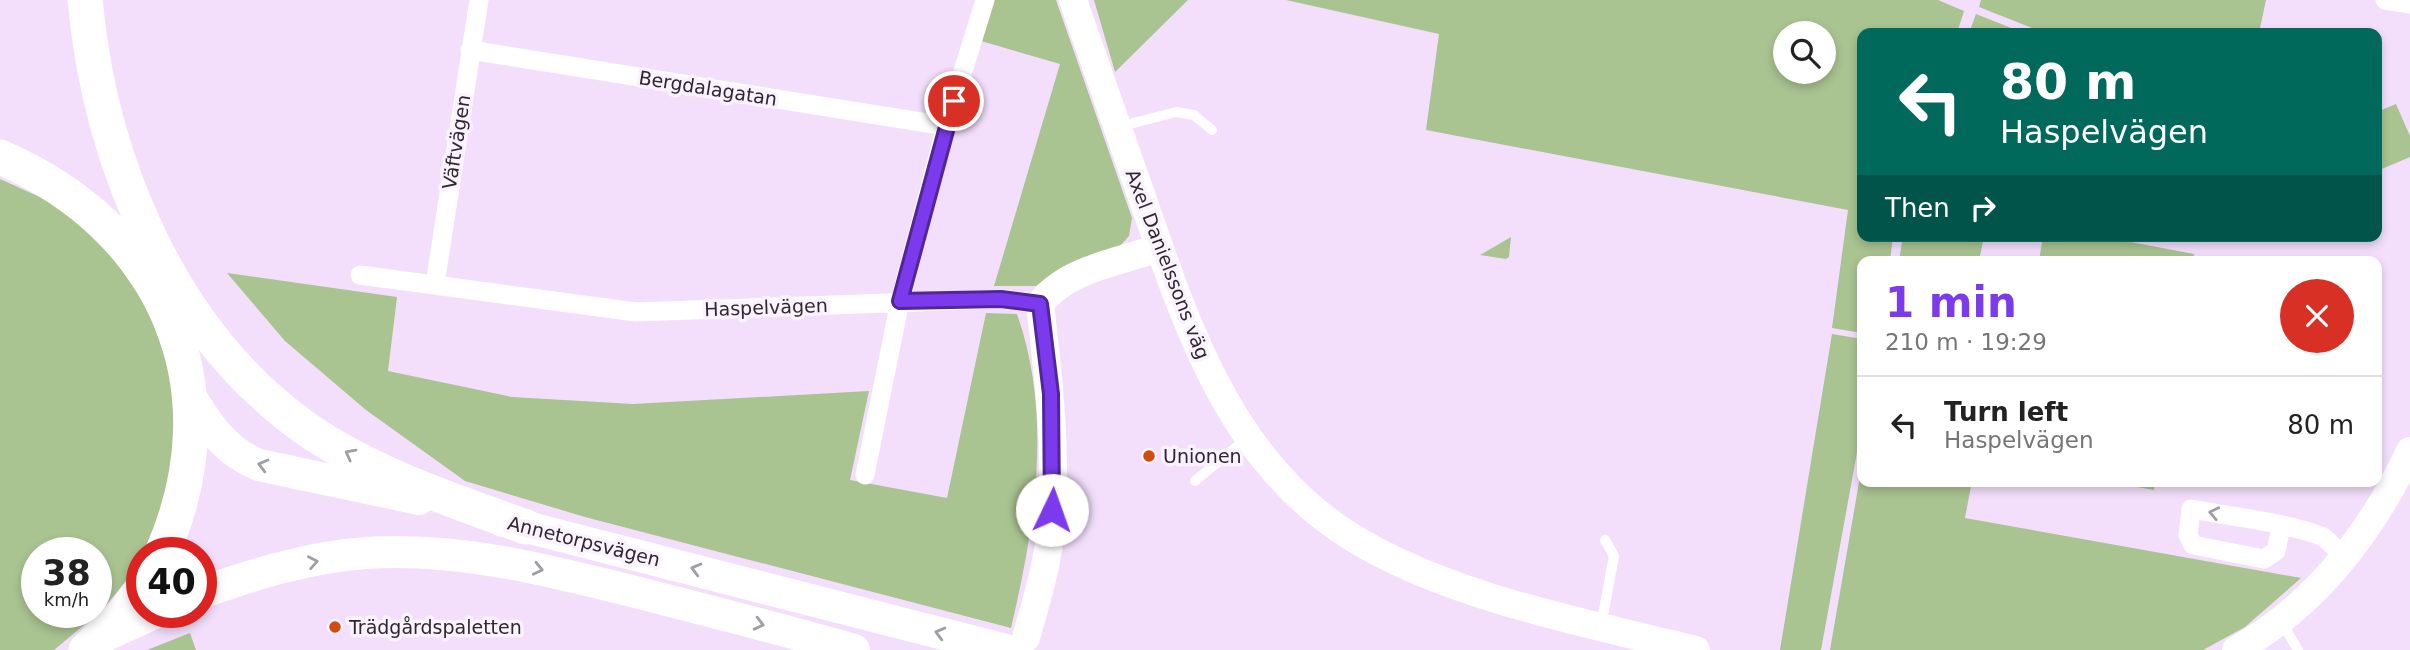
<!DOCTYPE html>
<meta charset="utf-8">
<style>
:root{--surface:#fff;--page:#f2f2f2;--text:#222;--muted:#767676;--line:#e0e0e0;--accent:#7c3aed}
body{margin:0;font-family:"DejaVu Sans",sans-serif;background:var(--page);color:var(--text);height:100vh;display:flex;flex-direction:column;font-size:26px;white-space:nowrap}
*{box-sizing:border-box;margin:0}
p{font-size:23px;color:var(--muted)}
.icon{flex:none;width:38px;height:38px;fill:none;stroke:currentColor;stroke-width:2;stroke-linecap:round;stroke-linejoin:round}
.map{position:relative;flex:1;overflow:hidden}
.drawer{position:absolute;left:1857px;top:256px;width:525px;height:231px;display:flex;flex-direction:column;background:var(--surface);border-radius:14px;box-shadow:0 4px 10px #0003}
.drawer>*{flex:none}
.banner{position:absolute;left:1857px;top:28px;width:525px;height:214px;border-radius:14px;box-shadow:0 4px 10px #0003;background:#00695c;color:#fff;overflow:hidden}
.controls{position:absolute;left:1773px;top:21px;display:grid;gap:14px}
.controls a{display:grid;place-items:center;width:63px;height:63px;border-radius:50%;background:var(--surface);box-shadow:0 4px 10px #0003;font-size:35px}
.speed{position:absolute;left:21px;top:537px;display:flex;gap:14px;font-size:35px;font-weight:700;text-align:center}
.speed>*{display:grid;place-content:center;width:91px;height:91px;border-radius:50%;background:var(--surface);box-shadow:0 4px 10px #0003;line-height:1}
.speed small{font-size:18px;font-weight:400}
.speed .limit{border:10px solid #d22;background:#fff;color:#111}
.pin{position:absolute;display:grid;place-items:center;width:60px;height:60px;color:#fff;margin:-30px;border:4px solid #fff;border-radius:50%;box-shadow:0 2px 7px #0007}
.me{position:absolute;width:77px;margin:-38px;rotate:3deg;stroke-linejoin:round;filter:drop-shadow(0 0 5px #0008)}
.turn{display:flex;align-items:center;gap:24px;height:147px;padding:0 28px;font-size:32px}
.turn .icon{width:91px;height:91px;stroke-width:2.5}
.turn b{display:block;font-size:49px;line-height:60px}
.then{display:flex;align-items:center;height:66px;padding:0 28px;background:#0003;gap:14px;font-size:26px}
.round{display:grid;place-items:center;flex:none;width:74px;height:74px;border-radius:37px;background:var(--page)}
.overview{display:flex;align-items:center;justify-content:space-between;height:119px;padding:0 28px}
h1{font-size:42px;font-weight:700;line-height:52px;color:var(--accent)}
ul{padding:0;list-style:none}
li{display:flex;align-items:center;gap:21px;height:98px;padding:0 28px;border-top:2px solid var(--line)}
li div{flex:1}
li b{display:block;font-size:26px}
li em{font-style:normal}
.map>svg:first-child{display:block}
</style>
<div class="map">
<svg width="2410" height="650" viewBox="0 0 2410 650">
<rect width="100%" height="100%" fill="#f3dffc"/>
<path fill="#a9c391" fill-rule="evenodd" d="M993,0h63l76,218 -3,18 -10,11 -61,23 -22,16h-42l66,-222 -79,-23z
M1094,0h94l-73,72z
M1286,0h652l26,11 -7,22h-95v203h31l-3,25h-28v72l-30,-5 16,-118 -422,-80 13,-96zM1785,33h39v39h-39z
M1981,0h285l-7,33h-214l-66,-26z
M1976,14l48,19h-55z
M2396,104l14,32v21l-33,14v-59z
M0,179l66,30 34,30 48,69 28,81 -2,68 -15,68 -32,55 -25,30 -48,40h-54zM37,553h59v59h-59z
M1903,236h81l-5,25h-80z
M2043,236h56l95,18 -1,7h-154z
M1511,237l-2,20 -3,2 -26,-4z
M227,273l170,24 -9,74 124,26 121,7 236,-13 -19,89 97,18 39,-185 31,1c36,102 18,212 -6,314l-426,-111 -120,-36 -99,-71 -81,-69z
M1832,334l30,5v86l-41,225h-41z
M1862,465v16h110l-7,37 336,60 -56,49 -42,23h-373z
M2104,481h51l-1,9z
M190,633l6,17h-49z"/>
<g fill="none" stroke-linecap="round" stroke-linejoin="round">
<path stroke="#fff" stroke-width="10" d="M1118,127l58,-15 18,3 18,15
M1195,481l51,-42
M2282,623l16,27
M1601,626l13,-70 -9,-16"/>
<path stroke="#fff" stroke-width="19" d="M2385,0l25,4
M470,50l476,76
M360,275l276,37 365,-13 39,5
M435,284l44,-284
M865,475l35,-174 46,-175 39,-126
M2281,527l-5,24 -12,8 -71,-14 -5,-10 3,-26c37,7 97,14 130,27 9,4 17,16 23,23"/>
<path stroke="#fff" stroke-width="28" d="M1073,0c23,67 47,134 70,200 43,125 88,262 207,336 95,60 236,87 346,114
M1026,638c9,-34 21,-69 24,-104 8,-77 -1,-153 -10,-230 26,-35 79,-42 119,-56
M2236,650c80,-45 135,-117 174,-199"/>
<path stroke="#fff" stroke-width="32" d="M189,394c19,31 35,57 70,71l160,34
M503,521l503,129
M201,593c53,-19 109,-36 165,-40 95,-6 186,18 277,41 71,18 141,36 211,56
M102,637l55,-25"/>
<path stroke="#fff" stroke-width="35" d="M85,0c15,162 86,334 223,430 66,45 144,70 218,97
M0,157c164,70 235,230 162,396
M86,650l38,-37 18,-24"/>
</g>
<defs><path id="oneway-chevron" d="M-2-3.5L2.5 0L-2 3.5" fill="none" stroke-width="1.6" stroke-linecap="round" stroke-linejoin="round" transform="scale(1.75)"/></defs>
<g stroke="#a19ea3">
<use href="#oneway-chevron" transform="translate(350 454) rotate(-152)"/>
<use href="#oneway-chevron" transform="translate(263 465) rotate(-165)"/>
<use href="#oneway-chevron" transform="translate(2214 513) rotate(-168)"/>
<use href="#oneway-chevron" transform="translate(313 562) rotate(-11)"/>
<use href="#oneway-chevron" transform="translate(538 569) rotate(13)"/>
<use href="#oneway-chevron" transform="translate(696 569) rotate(-165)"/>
<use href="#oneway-chevron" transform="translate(759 624) rotate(14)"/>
<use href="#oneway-chevron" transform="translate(940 633) rotate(-165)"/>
</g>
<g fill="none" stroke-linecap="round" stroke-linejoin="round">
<defs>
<path id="route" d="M954,101l-54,200 101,-2 39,5 11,90 1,116"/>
</defs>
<use href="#route" stroke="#51269a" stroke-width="18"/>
<use href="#route" stroke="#7c3aed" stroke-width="12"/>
</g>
<g fill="#d24c11" stroke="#faf2fd" stroke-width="2.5">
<circle cx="1149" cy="456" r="7"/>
<circle cx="335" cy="627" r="7"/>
</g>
<g text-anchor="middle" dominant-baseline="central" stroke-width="7" stroke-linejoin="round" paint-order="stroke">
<g font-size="19" fill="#2f2732" stroke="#faf2fd">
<text transform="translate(708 88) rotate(9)">Bergdalagatan</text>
<text transform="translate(456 142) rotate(-81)">Väftvägen</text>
<text transform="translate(1168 264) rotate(69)">Axel Danielssons väg</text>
<text transform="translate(766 307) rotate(-2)">Haspelvägen</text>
<text transform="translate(584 541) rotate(14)">Annetorpsvägen</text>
</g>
<g font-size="19" fill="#2f2732" stroke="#faf2fd" text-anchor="start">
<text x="1163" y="456">Unionen</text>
<text x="349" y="627">Trädgårdspaletten</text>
</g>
</g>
</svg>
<div class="controls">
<a><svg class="icon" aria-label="search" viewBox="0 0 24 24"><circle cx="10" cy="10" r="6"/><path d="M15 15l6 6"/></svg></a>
</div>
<div class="speed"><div>38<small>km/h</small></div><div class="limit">40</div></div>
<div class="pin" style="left:954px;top:101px;background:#d93025"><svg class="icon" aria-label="arrive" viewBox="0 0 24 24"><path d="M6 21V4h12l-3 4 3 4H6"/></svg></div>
<svg class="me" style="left:1052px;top:510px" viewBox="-20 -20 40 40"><circle r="19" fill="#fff"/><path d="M0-13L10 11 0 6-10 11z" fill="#7c3aed"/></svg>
<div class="banner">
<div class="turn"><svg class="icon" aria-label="left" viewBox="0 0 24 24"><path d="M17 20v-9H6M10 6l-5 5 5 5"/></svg><div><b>80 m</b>Haspelvägen</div></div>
<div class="then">Then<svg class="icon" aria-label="right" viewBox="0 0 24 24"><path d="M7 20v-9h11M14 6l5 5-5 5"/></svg></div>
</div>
<section class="drawer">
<div class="overview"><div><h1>1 min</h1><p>210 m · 19:29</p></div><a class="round" style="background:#d93025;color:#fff"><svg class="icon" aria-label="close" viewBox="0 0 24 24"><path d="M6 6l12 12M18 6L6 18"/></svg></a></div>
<ul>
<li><svg class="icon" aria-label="left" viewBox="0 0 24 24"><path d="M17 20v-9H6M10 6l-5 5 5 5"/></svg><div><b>Turn left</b><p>Haspelvägen</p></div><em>80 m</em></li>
</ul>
</section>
</div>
